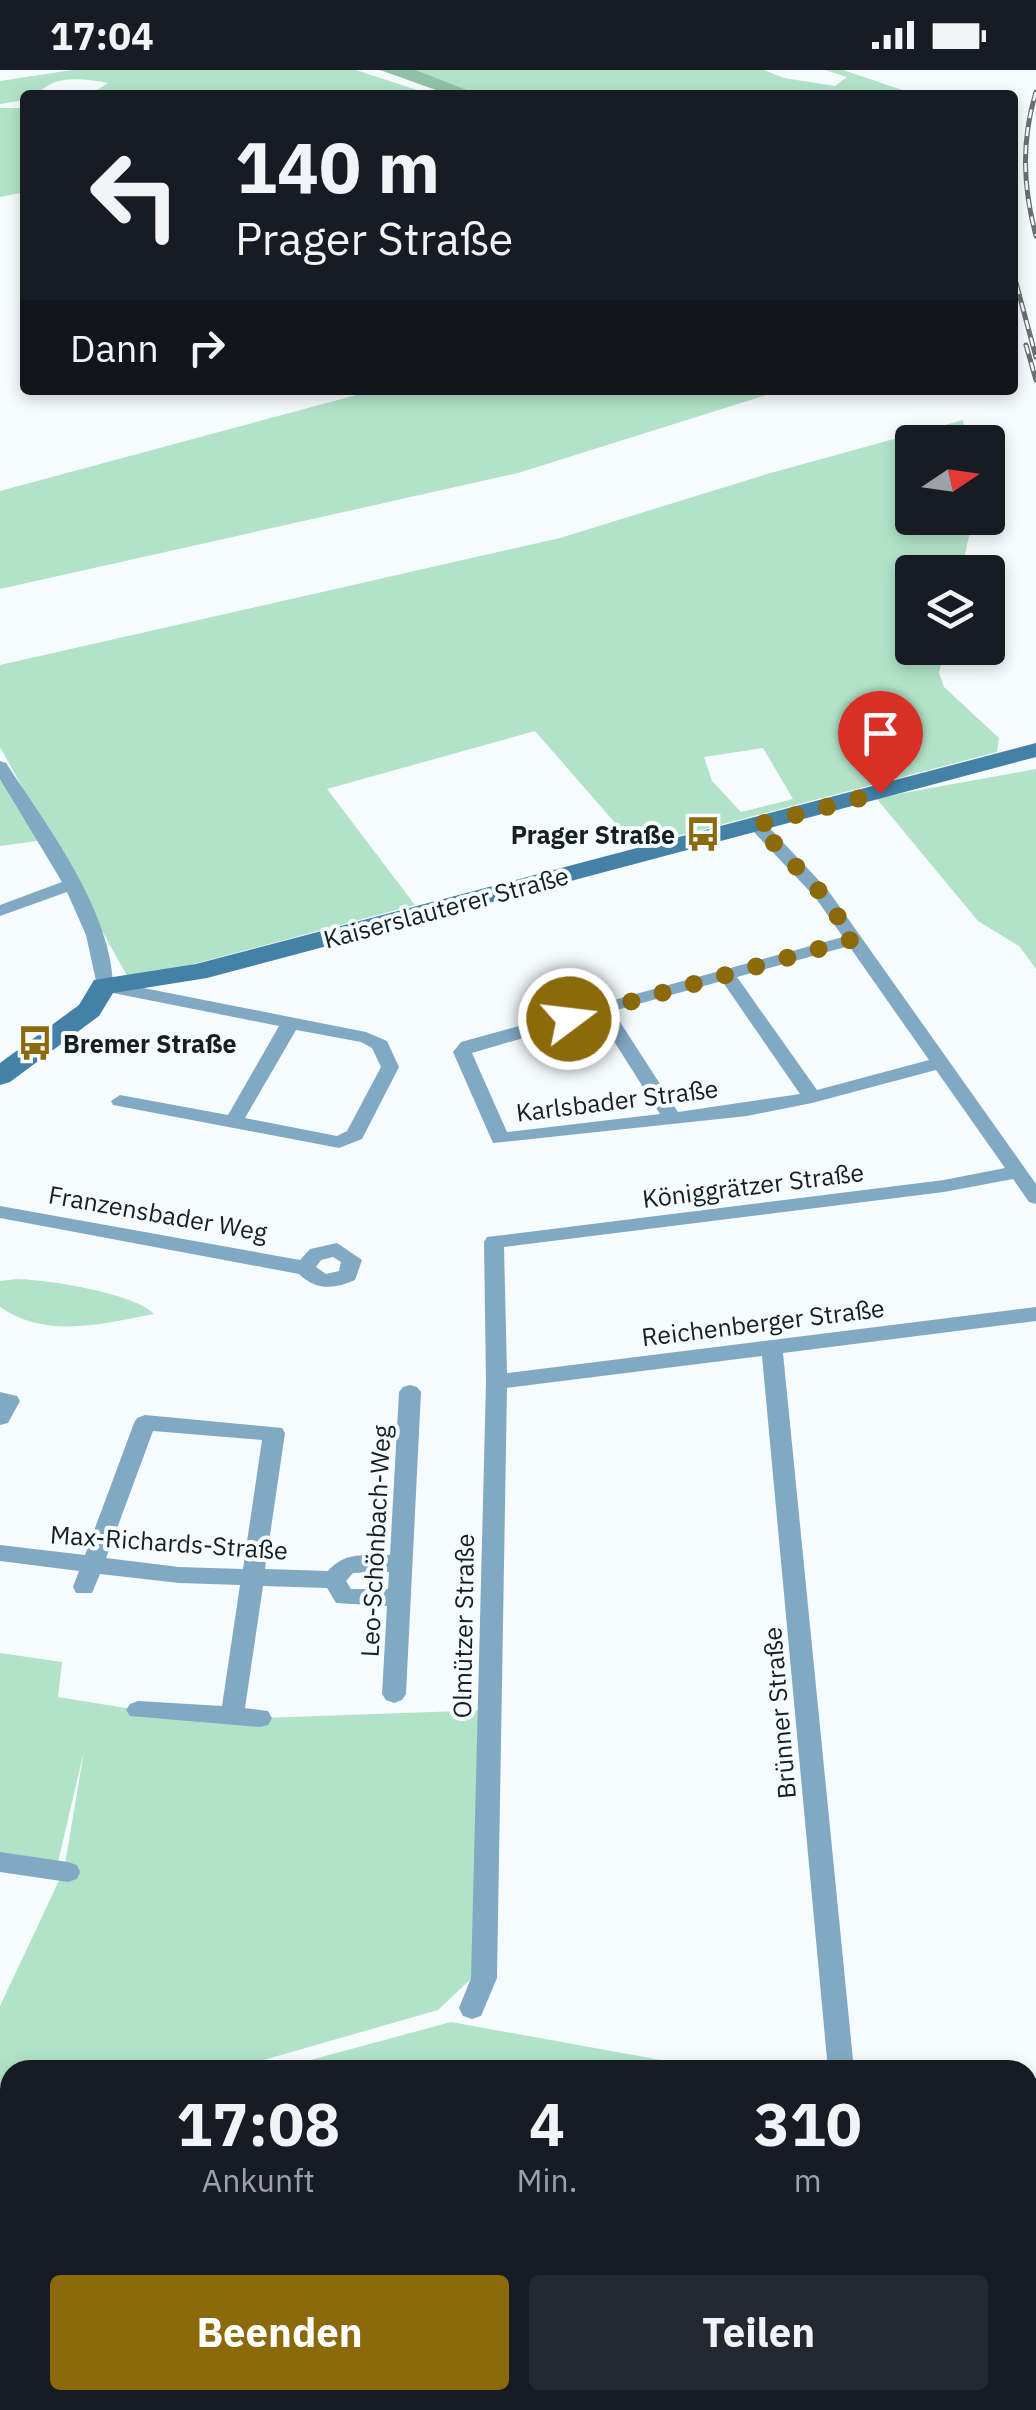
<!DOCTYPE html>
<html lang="de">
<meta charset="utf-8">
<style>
:root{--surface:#171b24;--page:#242831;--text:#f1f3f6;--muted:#9ea1a6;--accent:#8c6a0b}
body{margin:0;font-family:"IBM Plex Sans",sans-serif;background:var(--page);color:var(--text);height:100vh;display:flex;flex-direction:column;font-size:38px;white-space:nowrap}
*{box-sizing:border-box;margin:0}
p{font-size:32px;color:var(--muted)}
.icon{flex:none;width:55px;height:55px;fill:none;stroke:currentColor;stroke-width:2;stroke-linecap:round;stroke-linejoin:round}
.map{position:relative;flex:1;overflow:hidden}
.side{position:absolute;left:0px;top:1990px;width:1038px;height:350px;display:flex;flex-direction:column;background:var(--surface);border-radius:30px 30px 0 0;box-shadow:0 5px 15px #0003}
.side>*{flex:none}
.top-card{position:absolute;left:20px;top:20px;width:998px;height:305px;border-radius:10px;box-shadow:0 5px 15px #0003;background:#171b24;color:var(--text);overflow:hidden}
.needle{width:65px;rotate:77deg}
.controls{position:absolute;left:895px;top:355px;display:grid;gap:20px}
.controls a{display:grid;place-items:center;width:110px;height:110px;border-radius:10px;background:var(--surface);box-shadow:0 5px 15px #0003;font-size:50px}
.pin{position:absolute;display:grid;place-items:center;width:85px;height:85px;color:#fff;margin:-102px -42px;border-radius:50% 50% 50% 0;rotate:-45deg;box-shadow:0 0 10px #0007}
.pin .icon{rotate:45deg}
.me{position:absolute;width:110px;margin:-55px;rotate:75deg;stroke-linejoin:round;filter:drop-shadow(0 0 8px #0008)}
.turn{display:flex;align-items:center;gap:35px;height:210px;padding:0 50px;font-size:45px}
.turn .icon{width:130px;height:130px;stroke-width:2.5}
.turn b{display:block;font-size:70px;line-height:85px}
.then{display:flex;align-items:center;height:95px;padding:0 50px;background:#0003;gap:20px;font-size:38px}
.eta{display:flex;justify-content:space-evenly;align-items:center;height:170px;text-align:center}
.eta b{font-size:60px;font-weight:700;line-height:70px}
.primary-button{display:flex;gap:20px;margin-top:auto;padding:20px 50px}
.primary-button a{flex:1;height:115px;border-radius:10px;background:var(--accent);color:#fff;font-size:40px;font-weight:700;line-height:115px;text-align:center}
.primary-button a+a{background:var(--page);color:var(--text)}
.status{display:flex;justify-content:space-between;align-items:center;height:70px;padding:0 50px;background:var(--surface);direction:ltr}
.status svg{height:28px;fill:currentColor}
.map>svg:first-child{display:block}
</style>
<div class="status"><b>17:04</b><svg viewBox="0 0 49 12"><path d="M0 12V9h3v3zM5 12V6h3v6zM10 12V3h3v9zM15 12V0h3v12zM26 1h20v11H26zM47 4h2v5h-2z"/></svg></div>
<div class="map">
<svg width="1036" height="2340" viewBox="0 0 1036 2340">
<rect width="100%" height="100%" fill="#f6fcfe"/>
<path fill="#b2e3c9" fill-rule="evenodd" d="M72,0h284l76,25h-335l-4,-2 15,-10c-15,-3 -36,-6 -52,-1 -13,4 -16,13 -31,13v5l-25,4v-23z
M416,0h348l20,8 51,8 12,-9 -22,-7h18l74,25h-437z
M0,38h25v84l-25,5z
M375,320h407l-264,83 -518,116v-98z
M963,350l4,22h-55v76h61l-12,54h-49v76h33l-6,25 5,14 55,51 -2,14 -361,95 -101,-116 -208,58 88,116 -285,76 -130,-234v-82l560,-127 207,-64zM763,678l30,51 -52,13 -29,-31 -8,-24z
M0,696l44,74 -44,6z
M1036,699v200l-17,-23 -41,-25 -102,-123z
M17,1209c32,1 117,14 137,35 -52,10 -108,25 -154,-7v-26z
M0,1583l62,9 -4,35 80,13 122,8 229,-8 -13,264 -38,36 -209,60h-219v63l-10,2v-129l64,-136 20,-119 -26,111 -58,-6z
M451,1952l265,48h-412l-1,-8z
M1028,2056l8,2v282h-691l-2,-10h685z
M10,2077v253h323l1,10h-334v-260z"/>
<path fill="#90c2a7" d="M380,0h36l64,25h-30z"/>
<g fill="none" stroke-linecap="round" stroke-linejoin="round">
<path fill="#82a9c3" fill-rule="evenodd" d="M0,691l6,2c40,61 103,144 107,219l253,50 21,9 12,26 -37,72 -23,9 -226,-43 -2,-4 9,-6 108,20 51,-89 -181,-36 -12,-55 -19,-43 -67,24v-11l62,-23 -62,-103zM296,960l65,12 11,6 9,19 -34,64 -10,5 -92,-18z
M757,750l6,1 64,68 209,295v20l-7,-2 -16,-23 -69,13 -440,55 3,126 529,-66v14l-253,32 71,717h-26l-66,-714 -255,32 -10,590 -16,38 -9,3 -9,-3 -4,-8 12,-30 15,-596 -2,-140 3,-5 457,-57 61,-12 -69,-98 -124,33 -65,13 -254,27 -40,-91 8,-10 382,-105 -28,-40 -64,-68v-8zM849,876l80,114 -112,30 -80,-113zM722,911l78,113 -122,18 -65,-101zM598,946l62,98 -153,18 -35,-79z
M0,1136l300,54 10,-11 27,-6 25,17 -7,20c-20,9 -39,11 -56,-6l-299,-56zM333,1187l8,5 -2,9 -13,3 -10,-7 5,-7z
M410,1315l7,2 4,5 -15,302 -4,6 -8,3 -8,-3 -4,-6 5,-88 -51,-3 -9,-15 -64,-2 -18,122 23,3 4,7 -4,7 -8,2 -130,-11 -4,-6 4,-6 8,-3 84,5 18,-121 -61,-2 -79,-9 -8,19h-16l-3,-6 6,-16 -79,-10v-16l85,10 49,-132 3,-5 8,-3 137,13 3,5 -20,136 63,2c18,-20 36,-15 62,-16l9,-163 4,-5zM153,1361l109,9 -19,129 -64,-2 -73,-9zM389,1502l-1,17h-37l-5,-8 7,-8z
M0,1322l17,4 3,5 -12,22 -8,2z
M0,1782l68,10 9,3 3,7 -3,7 -9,3 -68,-10z"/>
<path fill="#4381a6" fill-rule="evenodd" d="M1036,673v14l-829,221 -94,15 -14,23 -89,66 -10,3v-22l79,-58 15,-25 102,-16z"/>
<defs>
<path id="rail" d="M1036,22c-15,49 -13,95 0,144
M1012,198l24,89
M1026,275l10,35"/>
</defs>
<use href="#rail" stroke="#667072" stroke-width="5"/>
<use href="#rail" stroke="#f6fcfe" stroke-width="2.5" stroke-dasharray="9" stroke-linecap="butt"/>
</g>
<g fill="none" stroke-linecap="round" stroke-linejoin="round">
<path stroke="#8c6a0b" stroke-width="18" stroke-dasharray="0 32.4" d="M569,949l285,-80 -33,-46 -64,-68 123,-32"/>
</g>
<defs>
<symbol id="bus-bare" viewBox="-9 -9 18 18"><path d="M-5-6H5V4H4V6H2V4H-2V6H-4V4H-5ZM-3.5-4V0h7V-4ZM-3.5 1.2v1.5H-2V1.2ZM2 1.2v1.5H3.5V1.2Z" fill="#8c6a0b" stroke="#f6fcfe" stroke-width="2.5" paint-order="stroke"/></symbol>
</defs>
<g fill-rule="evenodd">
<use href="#bus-bare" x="678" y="739" width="50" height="50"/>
<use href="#bus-bare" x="10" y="948" width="50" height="50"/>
</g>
<g text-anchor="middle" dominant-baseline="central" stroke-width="8" stroke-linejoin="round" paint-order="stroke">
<g font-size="25" font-weight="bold" fill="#142023" stroke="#f6fcfe" text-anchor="end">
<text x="675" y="764">Prager Straße</text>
<text x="63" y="973" text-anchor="start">Bremer Straße</text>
</g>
<g font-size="25" fill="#142023" stroke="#f6fcfe">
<text transform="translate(446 837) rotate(-15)">Kaiserslauterer Straße</text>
<text transform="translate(617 1030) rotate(-7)">Karlsbader Straße</text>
<text transform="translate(753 1115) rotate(-7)">Königgrätzer Straße</text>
<text transform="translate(158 1143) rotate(10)">Franzensbader Weg</text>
<text transform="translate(763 1252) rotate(-7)">Reichenberger Straße</text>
<text transform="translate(375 1471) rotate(-87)">Leo-Schönbach-Weg</text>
<text transform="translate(169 1472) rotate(4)">Max-Richards-Straße</text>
<text transform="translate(463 1556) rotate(-89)">Olmützer Straße</text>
<text transform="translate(779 1643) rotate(-95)">Brünner Straße</text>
</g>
</g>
</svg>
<div class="controls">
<a><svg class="needle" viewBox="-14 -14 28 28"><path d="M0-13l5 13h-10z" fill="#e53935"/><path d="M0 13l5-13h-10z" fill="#9ea1a6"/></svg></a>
<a><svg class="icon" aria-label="layers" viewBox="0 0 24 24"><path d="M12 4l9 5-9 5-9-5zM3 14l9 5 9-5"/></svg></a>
</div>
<div class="pin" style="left:880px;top:723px;background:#d93025"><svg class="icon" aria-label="arrive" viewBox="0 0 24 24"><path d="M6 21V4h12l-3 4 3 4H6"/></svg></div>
<svg class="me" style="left:569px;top:949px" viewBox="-20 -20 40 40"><circle r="17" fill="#8c6a0b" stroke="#fff" stroke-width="3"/><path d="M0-11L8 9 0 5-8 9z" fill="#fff"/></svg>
<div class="top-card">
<div class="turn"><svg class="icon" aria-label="left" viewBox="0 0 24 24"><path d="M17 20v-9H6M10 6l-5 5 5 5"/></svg><div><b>140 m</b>Prager Straße</div></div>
<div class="then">Dann<svg class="icon" aria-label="right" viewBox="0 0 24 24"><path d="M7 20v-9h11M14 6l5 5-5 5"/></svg></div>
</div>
<section class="side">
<div class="eta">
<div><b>17:08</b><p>Ankunft</p></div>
<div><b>4</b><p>Min.</p></div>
<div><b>310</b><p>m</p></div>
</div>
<div class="primary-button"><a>Beenden</a><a>Teilen</a></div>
</section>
</div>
